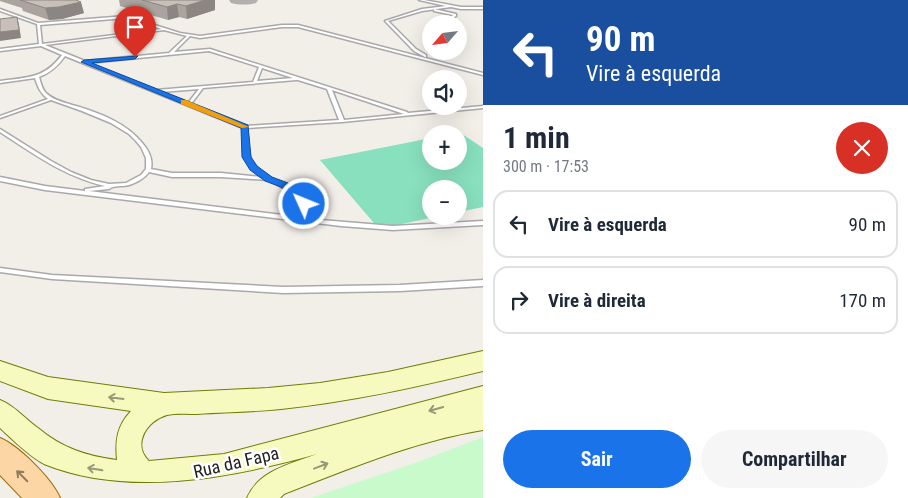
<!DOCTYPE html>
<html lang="pt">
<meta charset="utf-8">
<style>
:root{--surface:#fff;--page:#f6f6f7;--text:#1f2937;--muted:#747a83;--line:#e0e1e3;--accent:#1a73e8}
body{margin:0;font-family:"Roboto Condensed",sans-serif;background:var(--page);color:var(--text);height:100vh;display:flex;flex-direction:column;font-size:19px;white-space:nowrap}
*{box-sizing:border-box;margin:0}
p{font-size:16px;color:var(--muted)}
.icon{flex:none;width:28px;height:28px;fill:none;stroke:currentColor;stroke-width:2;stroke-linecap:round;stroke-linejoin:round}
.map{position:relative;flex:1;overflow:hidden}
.details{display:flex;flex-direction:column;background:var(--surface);width:425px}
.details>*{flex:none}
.hud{background:#1a4fa0;color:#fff;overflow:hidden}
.needle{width:32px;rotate:242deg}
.tools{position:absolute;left:422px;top:15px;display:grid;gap:10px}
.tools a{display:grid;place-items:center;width:45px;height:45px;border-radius:50%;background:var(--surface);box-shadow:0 5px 20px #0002;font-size:25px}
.pin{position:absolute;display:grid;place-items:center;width:42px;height:42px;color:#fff;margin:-51px -21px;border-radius:50% 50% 50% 0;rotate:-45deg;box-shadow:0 0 5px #0007}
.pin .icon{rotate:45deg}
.me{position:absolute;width:55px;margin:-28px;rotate:314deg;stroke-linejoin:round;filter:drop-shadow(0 0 4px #0008)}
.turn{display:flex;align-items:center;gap:18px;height:105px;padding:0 20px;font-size:22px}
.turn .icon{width:65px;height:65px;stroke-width:2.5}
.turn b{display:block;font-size:35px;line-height:42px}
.round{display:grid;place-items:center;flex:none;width:52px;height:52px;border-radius:26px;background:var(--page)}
.head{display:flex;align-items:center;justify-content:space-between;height:85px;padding:0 20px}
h1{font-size:30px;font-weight:700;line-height:38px}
.cta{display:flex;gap:10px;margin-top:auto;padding:10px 20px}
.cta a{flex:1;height:58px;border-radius:30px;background:var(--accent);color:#fff;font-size:20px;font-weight:700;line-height:58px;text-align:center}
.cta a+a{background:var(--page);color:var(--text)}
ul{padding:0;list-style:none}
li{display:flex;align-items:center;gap:15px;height:68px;margin:0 10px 8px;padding:0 10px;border:2px solid var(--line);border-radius:15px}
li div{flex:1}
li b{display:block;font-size:19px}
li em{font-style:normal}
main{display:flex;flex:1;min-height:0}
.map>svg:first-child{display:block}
</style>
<main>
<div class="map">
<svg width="483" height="498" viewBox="0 0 483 498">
<rect width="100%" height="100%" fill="#f2efe9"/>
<path fill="#c8facc" d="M483,437v61h-172l104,-35z"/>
<path fill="#88e0be" d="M459,132l24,16v59l-24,5v-23h-28v27h8l-60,13 -59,-69 111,-22v23h28v-27h-8z"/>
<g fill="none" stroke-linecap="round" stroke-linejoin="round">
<path fill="#b1b0ac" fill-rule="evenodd" d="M229,0h29l-2,3c-8,2 -17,2 -25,0z"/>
<defs>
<path id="lane" d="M419,0h5l37,7h22v2h-22l-10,-2 -29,4 -34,10 28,28 10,6v2h-1l-11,-6 -29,-30 37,-12 24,-3z
M0,9l38,14 88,-7 54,17 20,3 82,-11h16l185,48v2l-185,-48h-16l-82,11 -10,-2 -16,16 36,-3 197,63 1,1 75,-7v2l-141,14 -95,6c0,26 2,39 26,51 7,4 15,6 21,11 10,8 16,21 27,28v2l72,6 90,-5v4l-90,5 -52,-4 -296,-36 -45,-9v-4l45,9 40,5v-2l20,-3c-40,-9 -71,-32 -105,-54v-3l51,32 20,11 20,8 18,4 17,-1 15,-8 5,-6v-11l-5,-11 -5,-6 -7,-7 -18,-11 -29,-12 -31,-11 -51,18v-2l48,-17c-8,-6 -10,-12 -13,-21l-35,5v-2c28,-4 44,-2 62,-26l-21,-9 -41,5v-2l39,-5 -2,-20 -37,-13zM126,18l36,11 -120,15 -2,-19zM164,30l23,6 -18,17 -84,8 -40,-16zM209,51l50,16 -6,15 -97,8 -68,-27zM65,56l178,72c0,20 0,37 19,49l-41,-4h-49l-21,-4c2,-10 -2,-18 -8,-25 -16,-21 -44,-31 -67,-38 -10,-3 -21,-5 -29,-12 -5,-4 -6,-11 -8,-17 11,-4 19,-11 26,-21zM262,68l31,10 -36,3zM296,80h2l29,9 12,31 -93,6 -55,-22 12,-16zM199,89l-11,14 -27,-11zM332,90l72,24 -60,6zM149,172l23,5h49l47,3 17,9 6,4 18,22 6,4 -226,-28 20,-2c5,-4 13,-2 20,-4 7,-2 16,-7 20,-13z
M434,9l22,5v2l-8,5 4,3h-3l-4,-3 8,-6 -19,-4z
M459,25h2v1l-2,1z
M0,268l52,7 231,12 117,-2 83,-5v6l-83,5 -117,2 -231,-14 -52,-7z"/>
<path id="secondary" d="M483,351v20c-67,16 -133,31 -202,38 -28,3 -56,3 -84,5 -9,0 -21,-1 -30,1 -21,6 -35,30 -18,46l75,-7 259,-68v44c-68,11 -135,39 -199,64l-4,4h-33c12,-28 44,-34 70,-44 -86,24 -189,44 -273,10 -16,-9 -30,-23 -44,-36v-28c15,6 25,19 38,28 24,20 48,28 79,32 -2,-20 0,-34 14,-49l-83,-12 -48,-18v-20l48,16 116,16 104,-5 52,-5 68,-11z"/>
<path id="primary" d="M0,438c19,8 52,41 60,60h-38l-22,-23z"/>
</defs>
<use href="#lane" stroke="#a9a9a9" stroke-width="3"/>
<use href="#secondary" stroke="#707d05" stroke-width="2"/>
<use href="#primary" stroke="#a06b00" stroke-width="2"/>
<use href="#lane" fill="#fff" fill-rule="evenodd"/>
<use href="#secondary" fill="#f7fabf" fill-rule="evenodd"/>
<use href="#primary" fill="#fcd6a4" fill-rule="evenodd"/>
</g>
<path fill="#aba49e" d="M0,0h76l8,13 -22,6 -13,1 -26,-9 -1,-3 -22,-7z
M119,0h96v10l-28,9 -8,-2 -11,3 -48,-14z"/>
<path fill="#8b8681" d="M205,0h10v10l-28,9 -1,-13z
M81,2l3,11 -22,6 -13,1 -4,-12z
M177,4l2,13 -11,3 -1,-13z
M17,17l2,8 2,13 -21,3v-9z"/>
<path fill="#c7bfb8" stroke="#8b8681" d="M20,0h56l5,2 -22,5 -14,1z
M142,0h63l-19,6 -9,-2 -10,3z
M17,17l2,13 -19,2v-13z"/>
<defs><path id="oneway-shaft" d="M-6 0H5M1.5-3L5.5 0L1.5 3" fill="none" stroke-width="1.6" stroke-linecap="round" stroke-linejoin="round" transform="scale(1.25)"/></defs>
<g stroke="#979978">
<use href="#oneway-shaft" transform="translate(116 398) rotate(-173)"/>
<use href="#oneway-shaft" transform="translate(436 409) rotate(164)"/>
<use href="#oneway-shaft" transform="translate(321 466) rotate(-21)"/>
<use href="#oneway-shaft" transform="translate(95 469) rotate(-170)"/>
</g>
<use stroke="#8f7c63" href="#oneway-shaft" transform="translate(22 476) rotate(-135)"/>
<path fill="#1a73e8" stroke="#114b97" d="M138,56l-3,3 -43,4 156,62 3,32 6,9 15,11 16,6 19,18v5h-7l-19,-19 -16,-6 -15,-11 -8,-13 -1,-29 -160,-66 3,-2z"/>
<path fill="#f59e0b" d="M181,100h5l63,27 -7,1 -61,-24z"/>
<g text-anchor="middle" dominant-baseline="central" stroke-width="5" stroke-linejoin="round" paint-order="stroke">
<g font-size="18" fill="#222" stroke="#fff">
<text transform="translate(236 462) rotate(-13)">Rua da Fapa</text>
</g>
</g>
</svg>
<div class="tools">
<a><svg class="needle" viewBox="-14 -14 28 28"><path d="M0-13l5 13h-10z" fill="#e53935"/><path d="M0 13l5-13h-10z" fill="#747a83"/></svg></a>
<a><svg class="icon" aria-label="sound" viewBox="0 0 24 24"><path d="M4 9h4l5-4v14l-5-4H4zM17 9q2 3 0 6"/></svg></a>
<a>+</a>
<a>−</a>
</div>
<div class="pin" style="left:135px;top:57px;background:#d93025"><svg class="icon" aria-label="arrive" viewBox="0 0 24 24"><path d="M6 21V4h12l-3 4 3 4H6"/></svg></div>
<svg class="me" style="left:304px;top:204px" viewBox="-20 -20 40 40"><circle r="17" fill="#1a73e8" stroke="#fff" stroke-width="3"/><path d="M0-11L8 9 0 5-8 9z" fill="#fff"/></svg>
</div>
<section class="details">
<div class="hud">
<div class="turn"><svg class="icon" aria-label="left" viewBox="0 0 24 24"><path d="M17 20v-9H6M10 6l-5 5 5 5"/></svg><div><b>90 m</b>Vire à esquerda</div></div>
</div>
<div class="head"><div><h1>1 min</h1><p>300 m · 17:53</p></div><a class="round" style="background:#d93025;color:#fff"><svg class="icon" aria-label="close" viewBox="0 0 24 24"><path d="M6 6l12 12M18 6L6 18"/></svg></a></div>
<ul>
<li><svg class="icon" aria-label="left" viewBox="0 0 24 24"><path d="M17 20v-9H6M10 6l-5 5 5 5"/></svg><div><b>Vire à esquerda</b></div><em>90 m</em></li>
<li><svg class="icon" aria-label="right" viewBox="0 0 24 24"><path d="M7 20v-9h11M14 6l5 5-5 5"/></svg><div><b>Vire à direita</b></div><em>170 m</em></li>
</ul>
<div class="cta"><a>Sair</a><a>Compartilhar</a></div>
</section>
</main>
